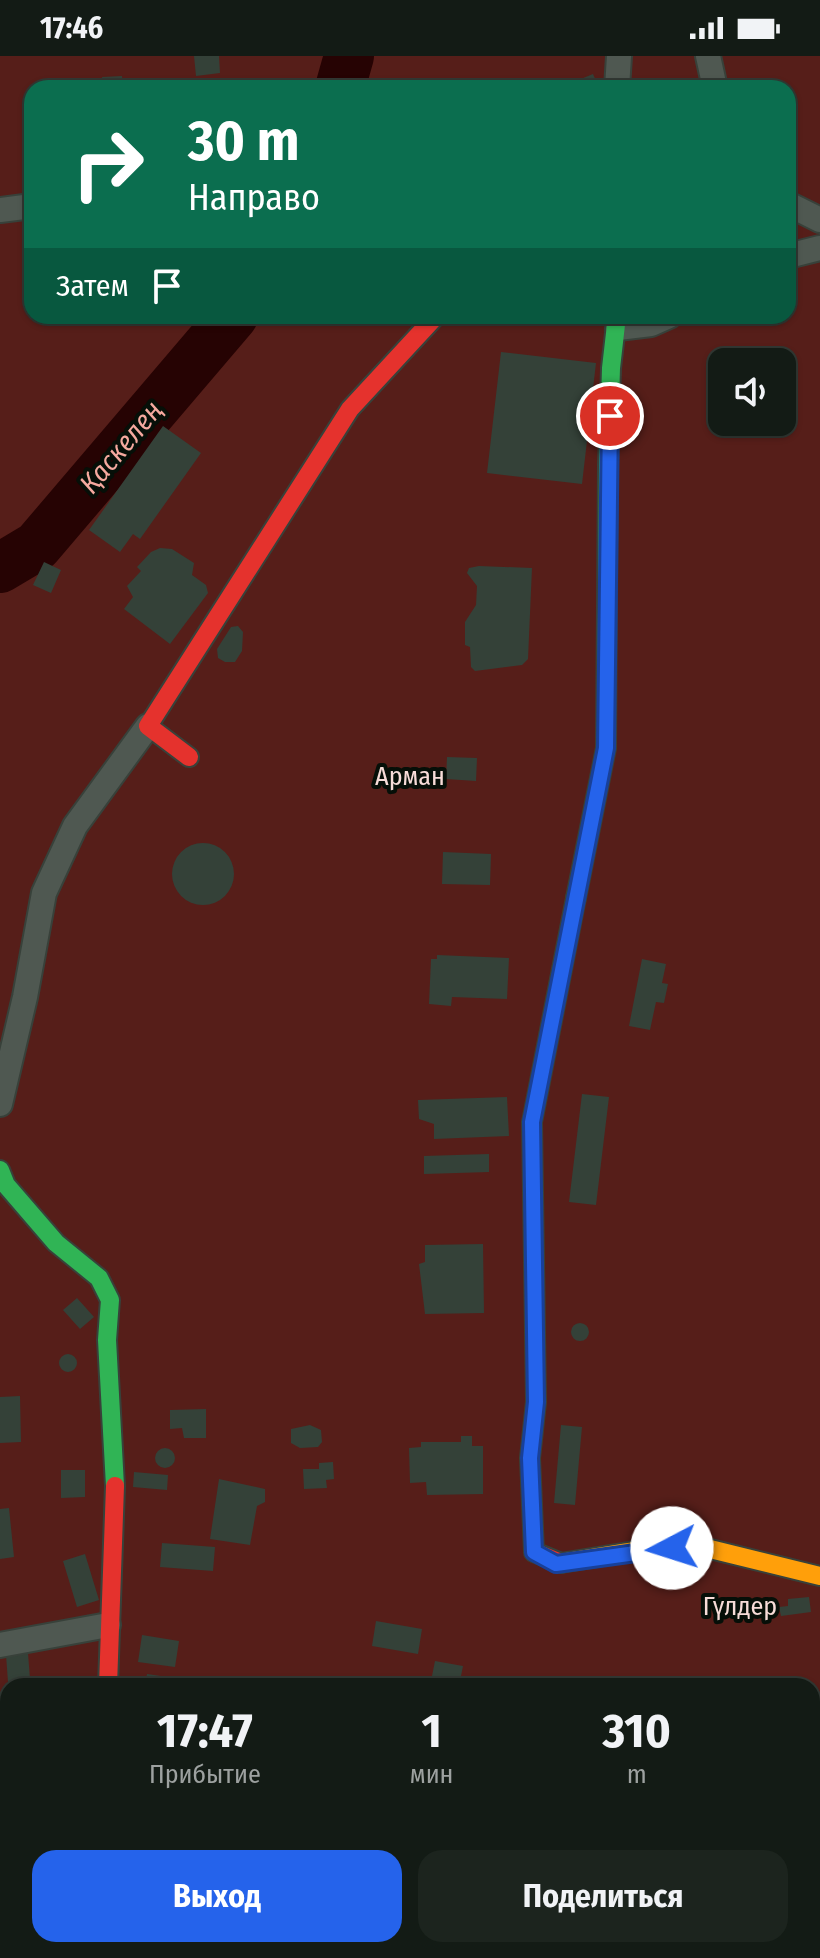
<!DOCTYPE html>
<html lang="ru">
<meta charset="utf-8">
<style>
:root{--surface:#131b15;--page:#1c241e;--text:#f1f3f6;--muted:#9da1a0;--line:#323934;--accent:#2563eb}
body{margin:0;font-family:"Fira Sans Condensed",sans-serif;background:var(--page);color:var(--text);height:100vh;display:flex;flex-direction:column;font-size:30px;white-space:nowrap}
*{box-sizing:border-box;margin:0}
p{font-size:26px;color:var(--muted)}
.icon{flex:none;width:44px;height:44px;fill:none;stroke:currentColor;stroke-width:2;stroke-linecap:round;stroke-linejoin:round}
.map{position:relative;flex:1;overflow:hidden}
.panel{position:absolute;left:0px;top:1622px;width:820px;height:280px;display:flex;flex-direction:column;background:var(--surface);border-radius:24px 24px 0 0;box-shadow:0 2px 6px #0004,0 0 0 2px var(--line)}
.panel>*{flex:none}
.banner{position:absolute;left:24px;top:24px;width:772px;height:244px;border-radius:24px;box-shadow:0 2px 6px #0004,0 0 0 2px var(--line);background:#0b6e4f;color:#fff;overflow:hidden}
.tools{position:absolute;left:708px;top:292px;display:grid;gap:16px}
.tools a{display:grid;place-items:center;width:88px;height:88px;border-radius:16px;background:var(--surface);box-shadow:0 2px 6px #0004,0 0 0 2px var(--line);font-size:40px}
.pin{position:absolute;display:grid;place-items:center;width:68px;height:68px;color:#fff;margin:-34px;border:4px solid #fff;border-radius:50%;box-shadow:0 2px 8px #0007}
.me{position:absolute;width:88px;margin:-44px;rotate:265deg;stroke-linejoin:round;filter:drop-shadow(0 0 6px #0008)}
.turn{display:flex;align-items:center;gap:28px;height:168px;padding:0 32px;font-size:36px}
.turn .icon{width:104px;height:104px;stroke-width:2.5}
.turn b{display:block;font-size:56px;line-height:68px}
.then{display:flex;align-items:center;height:76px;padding:0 32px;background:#0003;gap:16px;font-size:30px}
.eta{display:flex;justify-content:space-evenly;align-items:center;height:136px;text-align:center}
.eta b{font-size:48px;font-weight:700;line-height:56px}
.cta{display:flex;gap:16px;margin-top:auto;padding:16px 32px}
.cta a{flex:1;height:92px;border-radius:24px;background:var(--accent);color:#fff;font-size:32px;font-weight:700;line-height:92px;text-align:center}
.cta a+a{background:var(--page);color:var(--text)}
.status{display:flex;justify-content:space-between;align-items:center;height:56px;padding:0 40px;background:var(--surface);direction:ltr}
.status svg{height:22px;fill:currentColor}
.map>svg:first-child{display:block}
</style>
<div class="status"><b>17:46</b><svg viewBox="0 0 49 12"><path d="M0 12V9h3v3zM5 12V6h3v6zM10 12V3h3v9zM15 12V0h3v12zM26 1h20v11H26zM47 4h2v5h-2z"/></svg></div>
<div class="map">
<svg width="820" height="1902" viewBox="0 0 820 1902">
<rect width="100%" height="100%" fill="#19241c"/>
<path fill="#561e19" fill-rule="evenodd" d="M0,0h820v1902h-820zM32,32h756v228h-756zM722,306h60v60h-60zM8,1630h804v264h-804z"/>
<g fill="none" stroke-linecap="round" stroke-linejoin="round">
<path stroke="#260303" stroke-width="50" d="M340,32l9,-32
M0,512l37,-22 196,-230"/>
</g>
<path fill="#344138" d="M194,0h25l1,17 -24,3z
M593,18l6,14h-40z
M122,20l1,12h-20l-1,-11z
M501,296l95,11 -14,121 -95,-11z
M163,370l38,27 -61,86 -7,-5 -13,18 -31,-22z
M160,492l12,1 22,14 -2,12 14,10 2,8 -38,51 -46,-35 9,-12 -6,-11 14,-15 -4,-4 14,-15z
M44,506l17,8 -10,23 -18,-8z
M479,510l53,2 -4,91 -6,6 -47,6 -4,-4 -1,-20 -5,-2v-23l11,-17 1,-19 -10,-13 2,-5z
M238,570l5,6 -1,19 -7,11h-10l-7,-4 -1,-9 14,-22z
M447,701l30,1 -1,23 -30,-2z
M172 818a31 31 0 1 1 62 0a31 31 0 1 1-62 0Z
M443,796l48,2 -1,31 -48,-1z
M437,899l72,3 -2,41 -55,-2 -1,9 -22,-2 2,-45h6z
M642,903l24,5 -4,19 6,1 -4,19 -8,-1 -6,28 -21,-4z
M582,1038l27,3 -13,108 -27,-3z
M507,1041l2,39 -75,3v-15l-15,-5 -1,-19z
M489,1098v18l-65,2v-18z
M483,1188l1,69 -59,1 -6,-50 6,-2v-17z
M77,1242l17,19 -14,12 -17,-19z
M571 1276a9 9 0 1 1 18 0a9 9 0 1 1-18 0Z
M59 1307a9 9 0 1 1 18 0a9 9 0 1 1-18 0Z
M20,1340l1,46 -21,1v-46z
M206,1353v29h-22l-2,-10 -12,1v-19z
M310,1369l11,5 1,12 -4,5 -18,1 -9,-5v-14z
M561,1369l21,2 -7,78 -21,-2z
M461,1380h11v10h11v48l-56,1 -1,-13 -16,1 -1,-35 12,-1v-5h40z
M155 1402a10 10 0 1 1 20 0a10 10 0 1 1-20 0Z
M333,1406l1,17 -8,1 1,8 -23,1 -1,-20h16v-6z
M61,1414h24v27l-24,1z
M134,1416l34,3 -1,15 -34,-3z
M219,1423l46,10v13l-8,4 -7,39 -40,-6z
M9,1452l5,49 -14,2v-50z
M162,1487l53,4 -2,24 -53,-4z
M85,1498l14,46 -22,7 -14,-46z
M809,1541l2,15 -30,4 -2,-9 9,-1v-7z
M376,1565l46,8 -4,25 -46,-8z
M142,1579l37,6 -4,26 -37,-5z
M28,1597l2,26 -22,3 -2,-27z
M435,1605l28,5 -4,20h-29z
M147,1618l28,4 -1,5 7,3h-36z
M6,1779l2,31 -5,1 -3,-31z
M24,1894h27l-2,8 -25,-5z"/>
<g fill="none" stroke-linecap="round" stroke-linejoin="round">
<defs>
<path id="street" d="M708,0l7,32
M617,32l2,-32
M788,148l32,16
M0,154l32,-4
M788,200l32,-8
M618,272l33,-4 18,-8
M0,1048l25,-107 19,-104 31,-67 73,-100
M0,1589l108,-20
M68,1902l1,-8
M370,1902l4,-8"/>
<path id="fast" d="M576,842l30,-150 2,-283 3,-97 6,-52
M0,1114l6,15 50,58 43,35 11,22 -3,40 8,146"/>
<path id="slow" d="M561,1507l80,-13 61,-3 118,29"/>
<path id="jam" d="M189,701l-41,-31 202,-317 86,-93
M561,1507l-27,-11 -4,-94 6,-56 -4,-280 44,-224
M108,1630l7,-200"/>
</defs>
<use href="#street" stroke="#38413a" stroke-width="28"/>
<use href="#fast" stroke="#38413a" stroke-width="22"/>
<use href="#slow" stroke="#38413a" stroke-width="22"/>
<use href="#jam" stroke="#38413a" stroke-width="22"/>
<use href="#street" stroke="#4f5851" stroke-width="24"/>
<use href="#fast" stroke="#30b455" stroke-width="18"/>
<use href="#slow" stroke="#ff9f0a" stroke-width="18"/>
<use href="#jam" stroke="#e5322d" stroke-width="18"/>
</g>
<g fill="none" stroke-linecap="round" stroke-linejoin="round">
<defs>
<path id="route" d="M610,360l-4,332 -74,374 4,280 -6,56 4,94 22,12 116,-16"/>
</defs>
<use href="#route" stroke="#184099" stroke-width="20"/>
<use href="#route" stroke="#2563eb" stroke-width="14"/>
</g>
<g text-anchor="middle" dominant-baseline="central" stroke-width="8" stroke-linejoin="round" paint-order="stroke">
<g font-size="26" fill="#f7dcd8" stroke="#060f08">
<text x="410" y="720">Арман</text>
<text x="740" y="1550">Гүлдер</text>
</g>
<g font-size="28" font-style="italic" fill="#f5a99f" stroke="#060f08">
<text transform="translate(121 391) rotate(-50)">Қаскелең</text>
</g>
</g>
</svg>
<div class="tools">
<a><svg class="icon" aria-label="sound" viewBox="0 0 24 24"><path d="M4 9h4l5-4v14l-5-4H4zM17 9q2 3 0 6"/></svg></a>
</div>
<div class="pin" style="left:610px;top:360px;background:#d93025"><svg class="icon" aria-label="arrive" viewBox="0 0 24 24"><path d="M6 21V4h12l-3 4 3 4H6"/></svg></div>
<svg class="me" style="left:672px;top:1492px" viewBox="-20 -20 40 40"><circle r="19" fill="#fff"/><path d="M0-13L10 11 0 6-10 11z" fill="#2563eb"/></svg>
<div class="banner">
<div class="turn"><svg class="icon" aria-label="right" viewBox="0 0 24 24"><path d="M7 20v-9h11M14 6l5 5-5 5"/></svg><div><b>30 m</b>Направо</div></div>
<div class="then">Затем<svg class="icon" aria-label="arrive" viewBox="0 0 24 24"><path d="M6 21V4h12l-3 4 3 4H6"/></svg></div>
</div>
<section class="panel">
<div class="eta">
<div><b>17:47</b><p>Прибытие</p></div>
<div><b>1</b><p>мин</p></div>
<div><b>310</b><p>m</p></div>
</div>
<div class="cta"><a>Выход</a><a>Поделиться</a></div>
</section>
</div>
